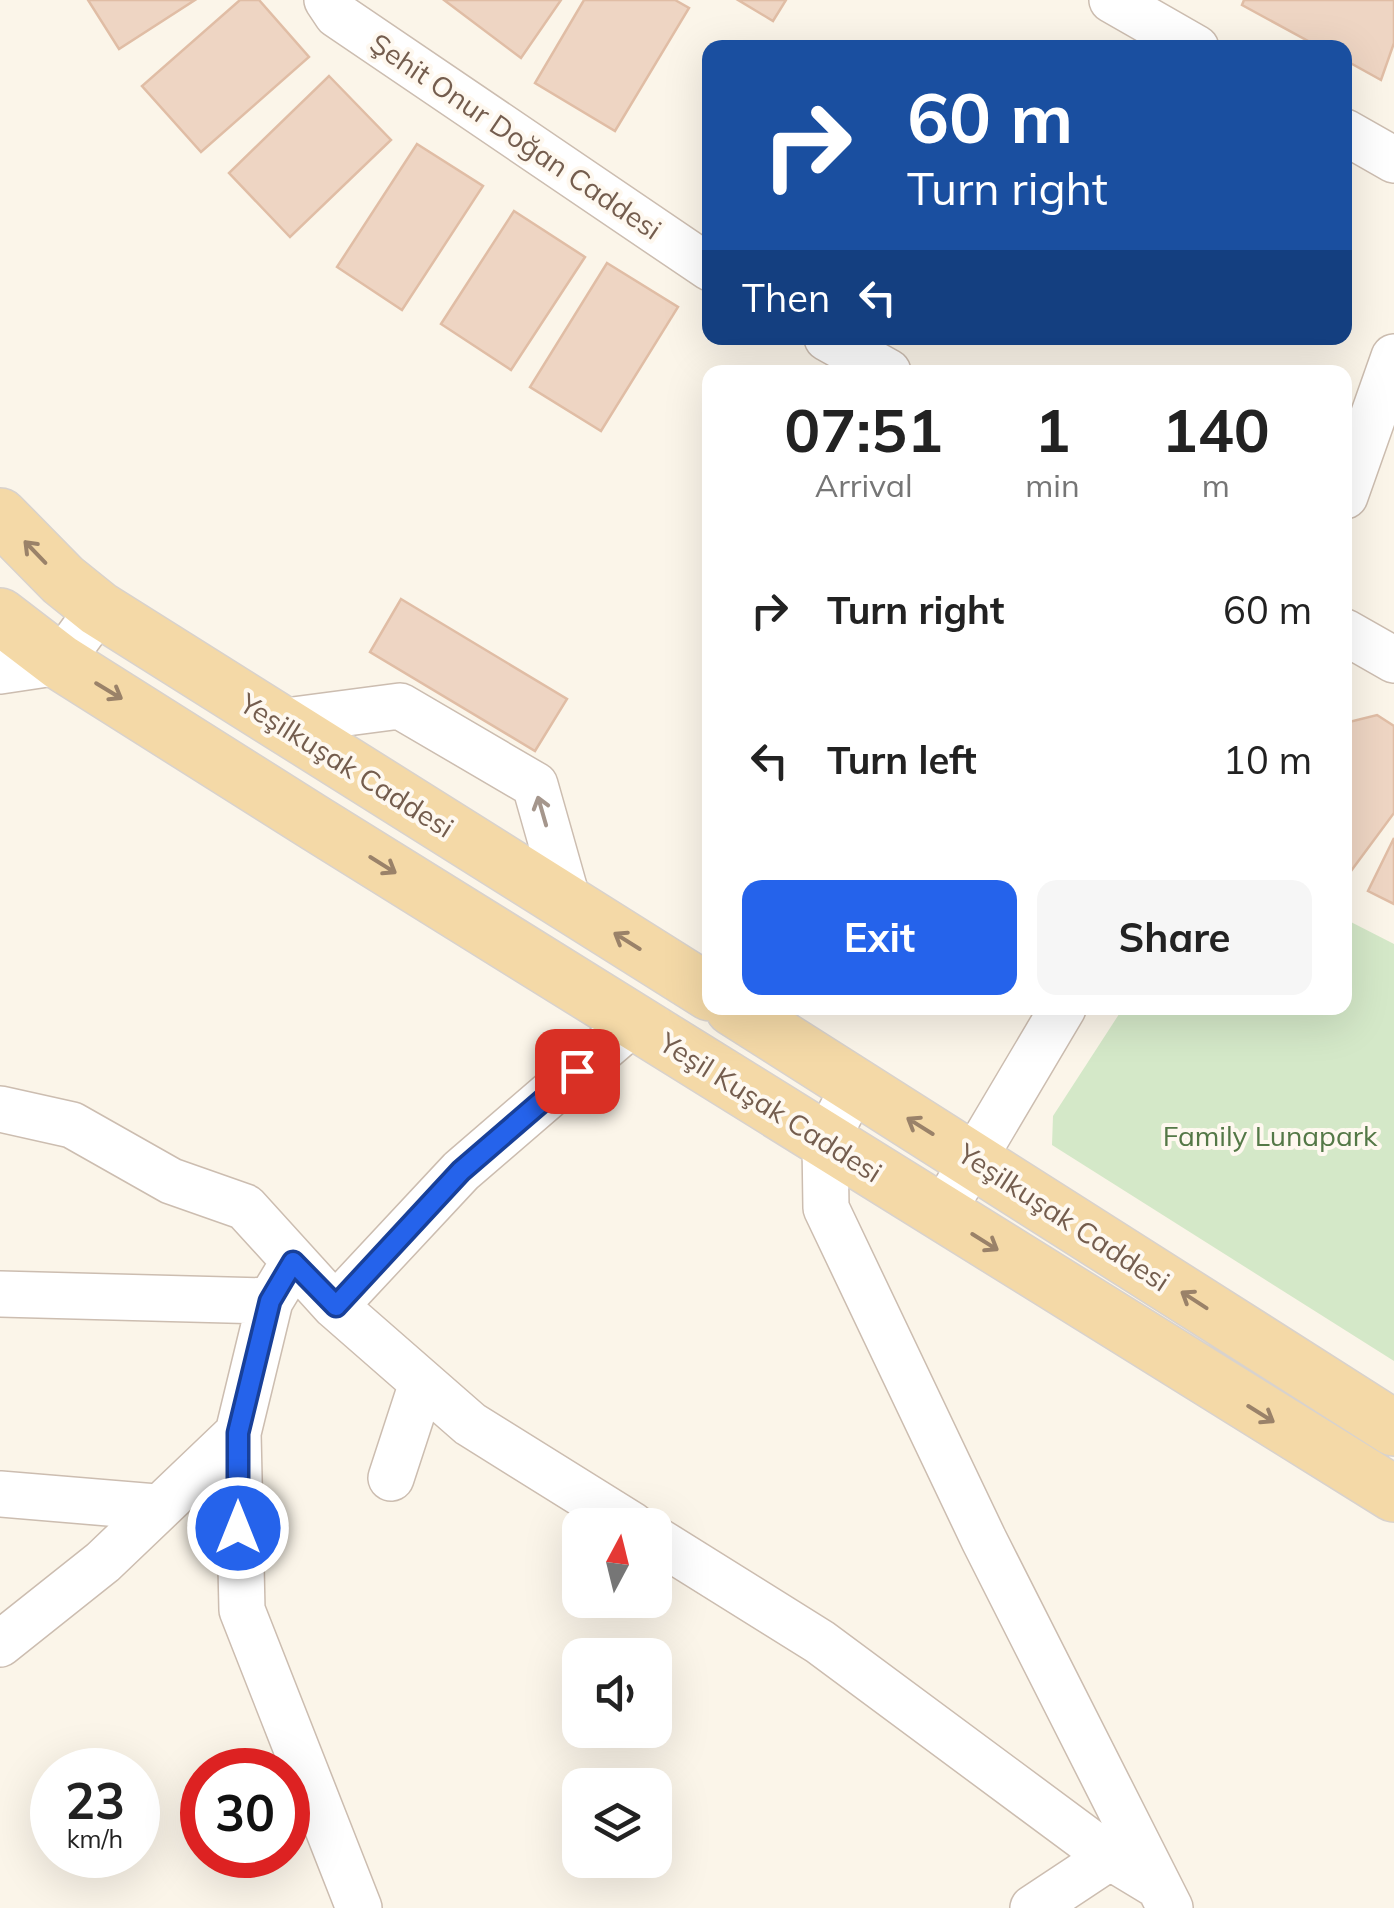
<!DOCTYPE html>
<meta charset="utf-8">
<style>
:root{--surface:#fff;--page:#f6f6f6;--text:#222;--muted:#767676;--accent:#2563eb}
body{margin:0;font-family:Mulish,sans-serif;background:var(--page);color:var(--text);height:100vh;display:flex;flex-direction:column;font-size:38px;white-space:nowrap}
*{box-sizing:border-box;margin:0}
p{font-size:32px;color:var(--muted)}
.icon{flex:none;width:55px;height:55px;fill:none;stroke:currentColor;stroke-width:2;stroke-linecap:round;stroke-linejoin:round}
.map{position:relative;flex:1;overflow:hidden}
.panel{position:absolute;left:702px;top:365px;width:650px;height:650px;display:flex;flex-direction:column;background:var(--surface);border-radius:20px;box-shadow:0 10px 40px #0002}
.panel>*{flex:none}
.top-card{position:absolute;left:702px;top:40px;width:650px;height:305px;border-radius:20px;box-shadow:0 10px 40px #0002;background:#1a4fa0;color:#fff;overflow:hidden}
.needle{width:65px;rotate:7deg}
.fabs{position:absolute;left:562px;top:1508px;display:grid;gap:20px}
.fabs a{display:grid;place-items:center;width:110px;height:110px;border-radius:20px;background:var(--surface);box-shadow:0 10px 40px #0002;font-size:50px}
.speed{position:absolute;left:30px;top:1748px;display:flex;gap:20px;font-size:50px;font-weight:700;text-align:center}
.speed>*{display:grid;place-content:center;width:130px;height:130px;border-radius:50%;background:var(--surface);box-shadow:0 10px 40px #0002;line-height:1}
.speed small{font-size:25px;font-weight:400}
.speed .limit{border:15px solid #d22;background:#fff;color:#111}
.pin{position:absolute;display:grid;place-items:center;width:85px;height:85px;color:#fff;margin:-42px;border-radius:20px;box-shadow:0 5px 15px #0006}
.me{position:absolute;width:110px;margin:-55px;rotate:0deg;stroke-linejoin:round;filter:drop-shadow(0 0 8px #0008)}
.turn{display:flex;align-items:center;gap:35px;height:210px;padding:0 40px;font-size:45px}
.turn .icon{width:130px;height:130px;stroke-width:2.5}
.turn b{display:block;font-size:70px;line-height:85px}
.then{display:flex;align-items:center;height:95px;padding:0 40px;background:#0003;gap:20px;font-size:38px}
.eta{display:flex;justify-content:space-evenly;align-items:center;height:170px;text-align:center}
.eta b{font-size:60px;font-weight:700;line-height:70px}
.primary-button{display:flex;gap:20px;margin-top:auto;padding:20px 40px}
.primary-button a{flex:1;height:115px;border-radius:20px;background:var(--accent);color:#fff;font-size:40px;font-weight:700;line-height:115px;text-align:center}
.primary-button a+a{background:var(--page);color:var(--text)}
ul{padding:0;list-style:none}
li{display:flex;align-items:center;gap:30px;height:150px;padding:0 40px}
li div{flex:1}
li b{display:block;font-size:38px}
li em{font-style:normal}
.map>svg:first-child{display:block}
</style>
<div class="map">
<svg width="1394" height="1908" viewBox="0 0 1394 1908">
<rect width="100%" height="100%" fill="#fbf5e9"/>
<path fill="#d4e8c8" d="M1345,919l49,25v417l-342,-216 1,-29 70,-108h222z"/>
<path fill="#eed5c3" stroke="#e0bda5" stroke-width="2.5" d="M88,0h107l-76,49z
M240,0h19l50,57 -108,95 -59,-66z
M444,0h117l-40,58z
M584,0h91l14,8 -74,123 -80,-48z
M738,0h48l-13,21z
M1244,0h150v43l-13,37 -36,-20v-12h-24l-79,-43z
M329,76l62,64 -101,97 -61,-64z
M417,144l66,42 -81,124 -65,-43z
M514,211l71,46 -74,113 -70,-46z
M607,263l71,44 -77,124 -71,-44z
M401,599l166,100 -32,52 -165,-99z
M1377,715l17,11v87l-46,62 -3,-152z
M1394,838v66l-26,-13z"/>
<g fill="none" stroke-linecap="round" stroke-linejoin="round">
<defs>
<path id="minor" d="M327,0l10,15 373,253
M1112,0l84,48
M1345,132l49,28
M827,338l61,34
M1345,496l49,-139
M1345,632l49,28
M0,671l60,-9 39,-53
M278,722l122,-16 135,79 34,120
M855,1085l-30,57 1,66 158,332 186,368
M0,1109l72,16 99,56 74,26 90,99 135,118 162,101
M941,1214l122,-206
M0,1294l270,7
M335,1306l126,-135 174,-150
M238,1433l4,177 117,298
M391,1478l31,-95
M0,1494l156,13
M655,1539l165,103 290,215 48,29
M0,1644l103,-82 135,-129 32,-132 23,-38
M1033,1908l77,-51"/>
<path id="major" d="M0,516l63,64 36,29 611,384
M0,616l60,46 255,161 1079,671
M733,1008l661,420"/>
</defs>
<use href="#minor" stroke="#ccbdb0" stroke-width="48"/>
<use href="#major" stroke="#d8d2cd" stroke-width="58"/>
<use href="#minor" stroke="#fff" stroke-width="45"/>
<use href="#major" stroke="#f4d9a7" stroke-width="55"/>
</g>
<defs><path id="oneway-shaft" d="M-6 0H5M1.5-3L5.5 0L1.5 3" fill="none" stroke-width="1.6" stroke-linecap="round" stroke-linejoin="round" transform="scale(2.5)"/></defs>
<g stroke="#9a8269">
<use href="#oneway-shaft" transform="translate(35 552) rotate(-134)"/>
<use href="#oneway-shaft" transform="translate(109 691) rotate(31)"/>
<use href="#oneway-shaft" transform="translate(383 865) rotate(32)"/>
<use href="#oneway-shaft" transform="translate(627 941) rotate(-148)"/>
<use href="#oneway-shaft" transform="translate(920 1126) rotate(-148)"/>
<use href="#oneway-shaft" transform="translate(985 1242) rotate(32)"/>
<use href="#oneway-shaft" transform="translate(1194 1300) rotate(-147)"/>
<use href="#oneway-shaft" transform="translate(1261 1414) rotate(32)"/>
</g>
<use stroke="#a5968c" href="#oneway-shaft" transform="translate(542 811) rotate(-106)"/>
<g fill="none" stroke-linecap="round" stroke-linejoin="round">
<defs>
<path id="route" d="M238,1528v-95l32,-132 23,-39 43,44 125,-135 116,-100"/>
</defs>
<use href="#route" stroke="#184099" stroke-width="25"/>
<use href="#route" stroke="#2563eb" stroke-width="18"/>
</g>
<g text-anchor="middle" dominant-baseline="central" stroke-width="8" stroke-linejoin="round" paint-order="stroke">
<g font-size="28" fill="#745d4e" stroke="#fef8ef">
<text transform="translate(516 136) rotate(34)">Şehit Onur Doğan Caddesi</text>
<text transform="translate(347 765) rotate(32)">Yeşilkuşak Caddesi</text>
<text transform="translate(771 1107) rotate(32)">Yeşil Kuşak Caddesi</text>
<text transform="translate(1064 1217) rotate(33)">Yeşilkuşak Caddesi</text>
</g>
<g font-size="28" fill="#547847" stroke="#fef8ef">
<text x="1270" y="1135">Family Lunapark</text>
</g>
</g>
</svg>
<div class="fabs">
<a><svg class="needle" viewBox="-14 -14 28 28"><path d="M0-13l5 13h-10z" fill="#e53935"/><path d="M0 13l5-13h-10z" fill="#767676"/></svg></a>
<a><svg class="icon" aria-label="sound" viewBox="0 0 24 24"><path d="M4 9h4l5-4v14l-5-4H4zM17 9q2 3 0 6"/></svg></a>
<a><svg class="icon" aria-label="layers" viewBox="0 0 24 24"><path d="M12 4l9 5-9 5-9-5zM3 14l9 5 9-5"/></svg></a>
</div>
<div class="speed"><div>23<small>km/h</small></div><div class="limit">30</div></div>
<div class="pin" style="left:577px;top:1071px;background:#d93025"><svg class="icon" aria-label="arrive" viewBox="0 0 24 24"><path d="M6 21V4h12l-3 4 3 4H6"/></svg></div>
<svg class="me" style="left:238px;top:1528px" viewBox="-20 -20 40 40"><circle r="17" fill="#2563eb" stroke="#fff" stroke-width="3"/><path d="M0-11L8 9 0 5-8 9z" fill="#fff"/></svg>
<div class="top-card">
<div class="turn"><svg class="icon" aria-label="right" viewBox="0 0 24 24"><path d="M7 20v-9h11M14 6l5 5-5 5"/></svg><div><b>60 m</b>Turn right</div></div>
<div class="then">Then<svg class="icon" aria-label="left" viewBox="0 0 24 24"><path d="M17 20v-9H6M10 6l-5 5 5 5"/></svg></div>
</div>
<section class="panel">
<div class="eta">
<div><b>07:51</b><p>Arrival</p></div>
<div><b>1</b><p>min</p></div>
<div><b>140</b><p>m</p></div>
</div>
<ul>
<li><svg class="icon" aria-label="right" viewBox="0 0 24 24"><path d="M7 20v-9h11M14 6l5 5-5 5"/></svg><div><b>Turn right</b></div><em>60 m</em></li>
<li><svg class="icon" aria-label="left" viewBox="0 0 24 24"><path d="M17 20v-9H6M10 6l-5 5 5 5"/></svg><div><b>Turn left</b></div><em>10 m</em></li>
</ul>
<div class="primary-button"><a>Exit</a><a>Share</a></div>
</section>
</div>
